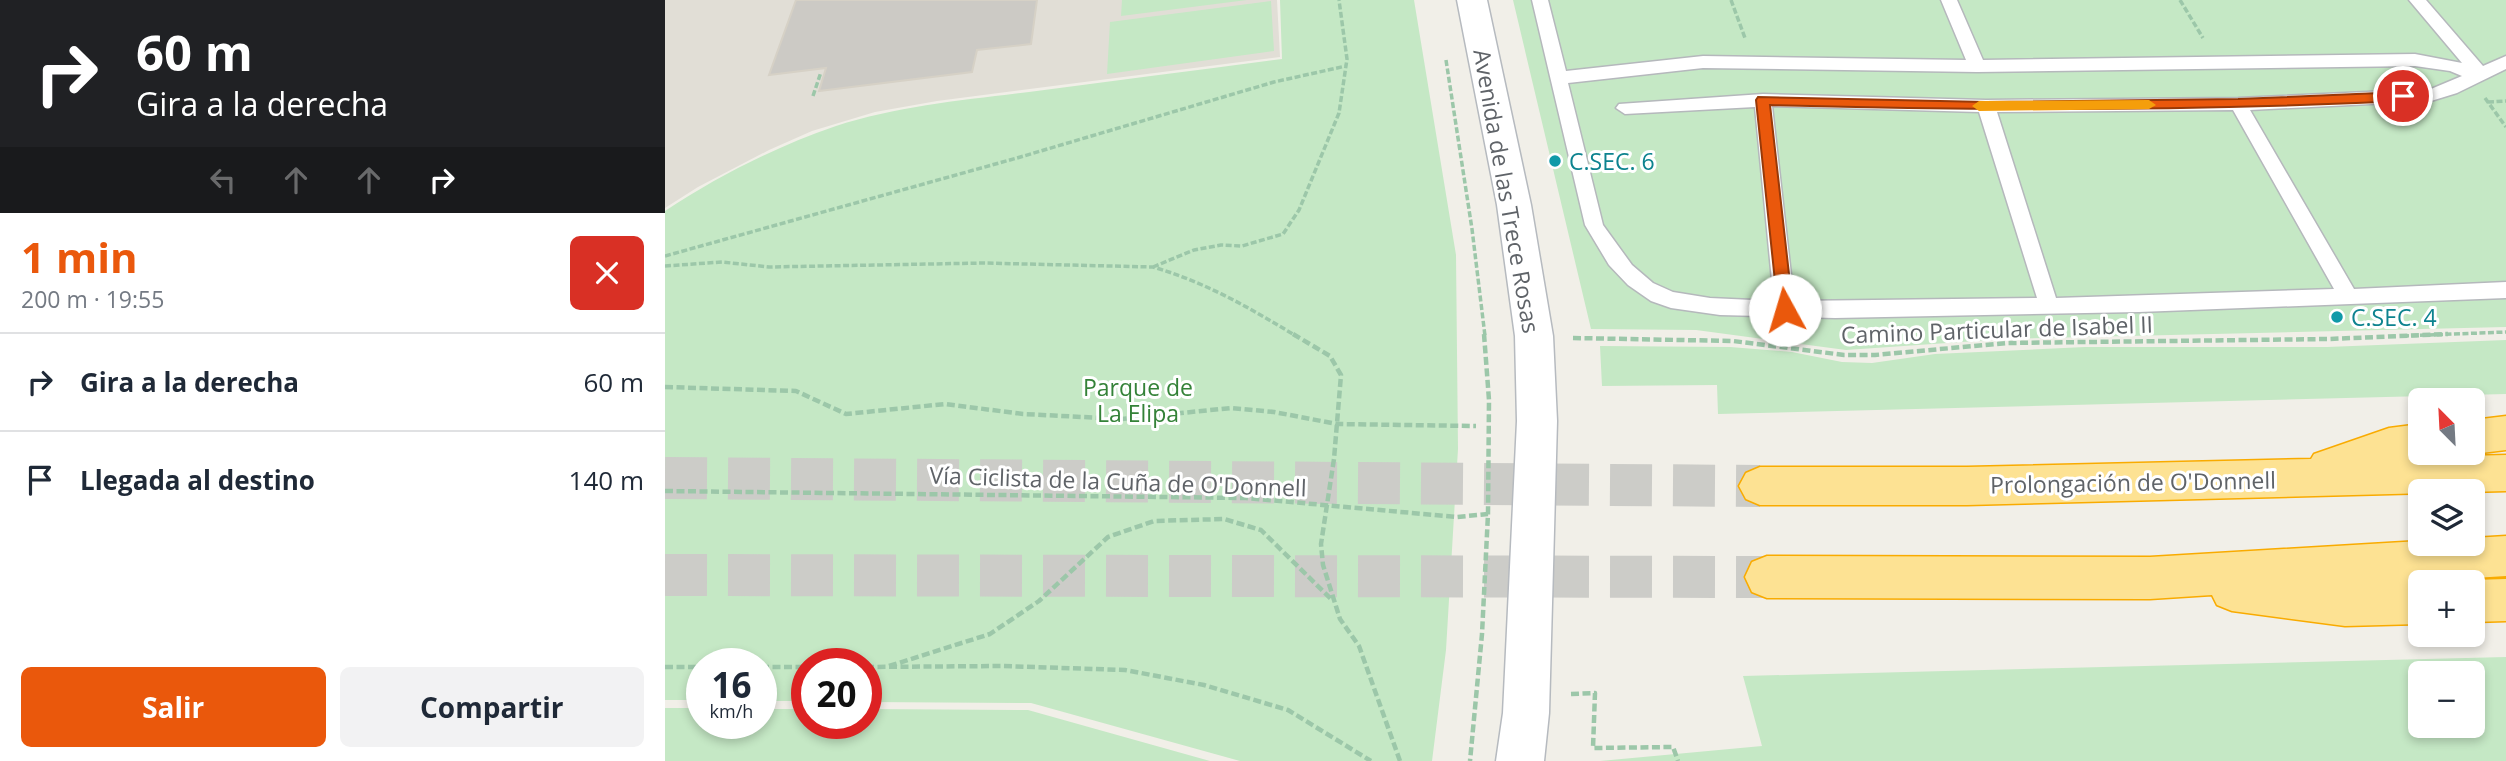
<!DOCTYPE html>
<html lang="es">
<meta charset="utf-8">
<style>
:root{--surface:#fff;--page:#f2f2f3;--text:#1f2937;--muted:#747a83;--line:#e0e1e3;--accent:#ea580c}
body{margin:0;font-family:"Open Sans",sans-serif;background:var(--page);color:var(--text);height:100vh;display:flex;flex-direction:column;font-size:26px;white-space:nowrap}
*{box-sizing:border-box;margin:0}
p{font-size:23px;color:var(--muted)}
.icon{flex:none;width:38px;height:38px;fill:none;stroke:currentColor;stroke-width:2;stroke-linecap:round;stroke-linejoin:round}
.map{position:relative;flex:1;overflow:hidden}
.side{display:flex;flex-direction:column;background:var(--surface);width:665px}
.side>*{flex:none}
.guide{background:#202124;color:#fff;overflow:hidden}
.needle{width:46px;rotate:336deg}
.tools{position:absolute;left:1743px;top:388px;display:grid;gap:14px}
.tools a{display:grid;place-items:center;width:77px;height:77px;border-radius:10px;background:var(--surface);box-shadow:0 4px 10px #0003;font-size:35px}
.speed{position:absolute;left:21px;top:648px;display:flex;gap:14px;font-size:35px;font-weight:700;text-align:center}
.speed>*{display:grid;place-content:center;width:91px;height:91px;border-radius:50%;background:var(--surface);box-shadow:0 4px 10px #0003;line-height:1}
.speed small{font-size:18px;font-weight:400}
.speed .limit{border:10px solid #d22;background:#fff;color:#111}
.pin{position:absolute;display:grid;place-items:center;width:60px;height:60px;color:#fff;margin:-30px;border:4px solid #fff;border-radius:50%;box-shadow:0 2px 7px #0007}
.me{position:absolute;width:77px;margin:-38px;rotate:354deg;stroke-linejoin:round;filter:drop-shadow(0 0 5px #0008)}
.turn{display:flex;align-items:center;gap:24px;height:147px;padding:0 21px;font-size:32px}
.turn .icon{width:91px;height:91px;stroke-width:2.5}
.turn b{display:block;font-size:49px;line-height:60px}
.lanes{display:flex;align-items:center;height:66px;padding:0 21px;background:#0003;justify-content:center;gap:35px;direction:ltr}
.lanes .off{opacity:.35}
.round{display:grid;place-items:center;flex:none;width:74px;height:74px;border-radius:10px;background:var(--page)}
.head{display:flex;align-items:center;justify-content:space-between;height:119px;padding:0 21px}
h1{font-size:42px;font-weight:700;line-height:52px;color:var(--accent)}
.cta{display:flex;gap:14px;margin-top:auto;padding:14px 21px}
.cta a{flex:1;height:80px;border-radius:10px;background:var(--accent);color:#fff;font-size:28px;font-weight:700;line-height:80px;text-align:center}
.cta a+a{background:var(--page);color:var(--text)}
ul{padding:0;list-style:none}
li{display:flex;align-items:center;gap:21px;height:98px;padding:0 21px;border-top:2px solid var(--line)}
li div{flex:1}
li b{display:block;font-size:26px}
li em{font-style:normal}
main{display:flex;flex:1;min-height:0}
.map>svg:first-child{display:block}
</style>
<main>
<section class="side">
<div class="guide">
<div class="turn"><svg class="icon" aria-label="right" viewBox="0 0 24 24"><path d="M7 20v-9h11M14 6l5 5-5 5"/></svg><div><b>60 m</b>Gira a la derecha</div></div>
<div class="lanes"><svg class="icon off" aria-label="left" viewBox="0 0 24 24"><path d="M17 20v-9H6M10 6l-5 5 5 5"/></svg><svg class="icon off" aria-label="ahead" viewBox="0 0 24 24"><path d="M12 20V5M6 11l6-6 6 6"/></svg><svg class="icon off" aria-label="ahead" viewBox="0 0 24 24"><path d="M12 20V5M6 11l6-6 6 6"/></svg><svg class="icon" aria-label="right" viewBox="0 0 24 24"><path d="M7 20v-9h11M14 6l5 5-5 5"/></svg></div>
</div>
<div class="head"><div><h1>1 min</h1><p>200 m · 19:55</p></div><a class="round" style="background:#d93025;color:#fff"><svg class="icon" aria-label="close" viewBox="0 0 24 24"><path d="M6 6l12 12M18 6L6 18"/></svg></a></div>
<ul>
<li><svg class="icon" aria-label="right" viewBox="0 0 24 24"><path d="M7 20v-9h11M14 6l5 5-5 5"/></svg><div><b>Gira a la derecha</b></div><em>60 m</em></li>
<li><svg class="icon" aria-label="arrive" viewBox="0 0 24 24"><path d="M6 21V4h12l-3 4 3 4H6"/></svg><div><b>Llegada al destino</b></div><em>140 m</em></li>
</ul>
<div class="cta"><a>Salir</a><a>Compartir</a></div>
</section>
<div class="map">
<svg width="1841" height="761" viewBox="0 0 1841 761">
<rect width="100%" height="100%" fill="#f1efe8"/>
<path fill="#e1ded6" d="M0,0h612l3,57 -343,44 -62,11 -63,19 -43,19 -71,37 -33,21z"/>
<path fill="#c5e8c5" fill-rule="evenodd" d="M457,0h125l-126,16z
M615,0h134l42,255 2,194 -12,201 -14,111h-192l-209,-58 -165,-1v-39h-59v38h-46v-38h-59v37h-37v-489c53,-35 110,-64 171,-85 62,-20 129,-26 193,-34 85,-11 169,-22 253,-33z
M848,0h993v327l-501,12 -159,11 -150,-20 -105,-1z
M606,1l3,50 -167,23 3,-52z
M1841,340v54l-788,20 -1,-29 -115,1 -2,-40 130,1 62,5 50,10 30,1 63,-9 150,-7h242z
M1841,657v104h-906l162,-15 -19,-70zM1755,674h53v52h-53z
M0,708h37v15h59v-14h46v14h59v-14l162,1 182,51h-545z"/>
<path fill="#cccac5" stroke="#d6d1c6" stroke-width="2" d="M131,0h241l-6,44 -54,6 -5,22 -153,19 7,-23 -57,7z"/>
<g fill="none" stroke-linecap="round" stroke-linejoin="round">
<path stroke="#ccccc8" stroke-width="42" stroke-dasharray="42 21" stroke-linecap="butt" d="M0,478l1095,8
M0,575l1102,2"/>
<defs>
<path id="lane" d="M867,0h16l18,71 137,-15 263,4 -25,-60h16l26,60 432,-6 47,9 -53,-63h17l57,66 23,-10v13l-49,24 -26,8 -181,9 104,179 152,-7v16l-367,14 -304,6 -115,-3 -49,-7 -20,-7 -23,-16 -19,-20 -24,-40zM1750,66l35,5 12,5 -31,13 -193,9 -252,2 -223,-6 -144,10 -3,4 9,6 130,-7 19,194 -64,-3 -37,-6 -20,-9 -21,-18 -29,-40 -35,-142 135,-15 274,4zM1107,106l207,6 58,186 -243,3zM1568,110l101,179 -278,9 -59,-186z"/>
<path id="secondary" d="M792,0h30l44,205 22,131 4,85 -8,292 -5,48h-48l7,-48 14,-292 -2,-85 -18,-131z"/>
<path id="highway" d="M1841,416v34l-33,4 -3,-1h3v-33z
M1755,424v29h15l-7,4 78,-2v36l-539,14h-207l-14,-6 -7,-13 7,-13 14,-6h207l344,-8 3,-5 75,-26z
M1841,536v40l-97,6 13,1 -2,41 -75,2 -113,-15 -15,-6 -5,-10 -62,4 -383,-1 -15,-6 -7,-15 7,-15 15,-6 383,1 270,-16v3h53v-6z
M1841,579v42l-33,1v-39h-7l7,-3z"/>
</defs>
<use href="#lane" stroke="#b5b8bc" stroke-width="3"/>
<use href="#secondary" stroke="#b6babf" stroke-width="3"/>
<use href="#highway" stroke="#f9ab00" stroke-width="3"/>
<path stroke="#9cc7a9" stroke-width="3.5" stroke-dasharray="6 2.5" stroke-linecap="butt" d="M1066,0l14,38
M1515,0l23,38
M781,60l26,169 13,107
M148,96l8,-24
M1820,98l21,29
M1823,102l18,-1
M0,256l352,-98 257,-76 72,-16
M0,266l57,-4 47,5 215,-4 169,4c52,15 97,41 143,69
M488,267l41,-17 27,-5 21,1 41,-12 16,-24 40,-97 8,-54 -8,-59
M1738,336l103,-4"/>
<path stroke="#9cc7a9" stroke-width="4.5" stroke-dasharray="8 3.5" stroke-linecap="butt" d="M628,334l37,22 11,19 -7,84 -13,85 2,21 17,54 19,27 41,115
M819,334l5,66 -1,114
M908,338l160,3 111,14h31l132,-12 322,-4 119,-5
M0,387l131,4 50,23 99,-10 78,10 99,5 109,-11 43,4 63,12 139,2
M0,491l581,7 211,19 31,-3 -6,120 -12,127
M224,666l101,-32 49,-33 69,-64 46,-16 70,-2 37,11 71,70
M0,667h37
M96,667h46
M201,667l135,-1 124,4 79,15 84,25 83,51
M906,694l24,-1 -2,55 80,-1 5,14"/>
<use href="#lane" fill="#fff" fill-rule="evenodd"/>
<use href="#secondary" fill="#fff" fill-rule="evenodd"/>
<use href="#highway" fill="#fde293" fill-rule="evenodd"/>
</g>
<path fill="#ea580c" stroke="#983908" stroke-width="2" d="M1738,92l7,4 -7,5c-212,10 -421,10 -633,4l23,205 -8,6 -7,-6 -22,-210 2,-3 228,5 252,-3z"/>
<path fill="#f59e0b" d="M1484,100l7,5 -7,4 -170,2 -7,-5 7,-5z"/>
<g fill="#0f9aa8" stroke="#fff" stroke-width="2.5">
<circle cx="890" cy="161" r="7"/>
<circle cx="1672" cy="317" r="7"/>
</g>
<g text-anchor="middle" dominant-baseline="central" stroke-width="6" stroke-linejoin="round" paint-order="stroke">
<g font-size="23" fill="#0d838f" stroke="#fff" text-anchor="start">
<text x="904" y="161">C.SEC. 6</text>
<text x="1686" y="317">C.SEC. 4</text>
</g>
<g font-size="23" fill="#5f6368" stroke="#fff">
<text transform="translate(842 191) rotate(80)">Avenida de las Trece Rosas</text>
<text transform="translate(1332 329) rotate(-2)">Camino Particular de Isabel II</text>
<text transform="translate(453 481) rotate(2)">Vía Ciclista de la Cuña de O'Donnell</text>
<text transform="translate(1468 482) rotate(-1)">Prolongación de O'Donnell</text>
</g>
<g font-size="23" fill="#348238" stroke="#fff">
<text x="473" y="387">Parque de<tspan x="473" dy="26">La Elipa</tspan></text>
</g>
</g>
</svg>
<div class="tools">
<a><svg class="needle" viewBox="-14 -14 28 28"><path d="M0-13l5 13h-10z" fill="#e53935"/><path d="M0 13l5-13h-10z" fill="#747a83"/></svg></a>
<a><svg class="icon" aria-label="layers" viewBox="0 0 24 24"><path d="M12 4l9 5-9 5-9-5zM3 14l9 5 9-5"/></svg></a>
<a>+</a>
<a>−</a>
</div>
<div class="speed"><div>16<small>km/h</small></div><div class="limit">20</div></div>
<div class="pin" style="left:1738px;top:96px;background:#d93025"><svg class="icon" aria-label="arrive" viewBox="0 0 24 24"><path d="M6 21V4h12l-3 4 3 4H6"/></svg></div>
<svg class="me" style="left:1120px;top:310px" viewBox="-20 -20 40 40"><circle r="19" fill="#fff"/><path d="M0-13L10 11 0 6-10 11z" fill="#ea580c"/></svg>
</div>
</main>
